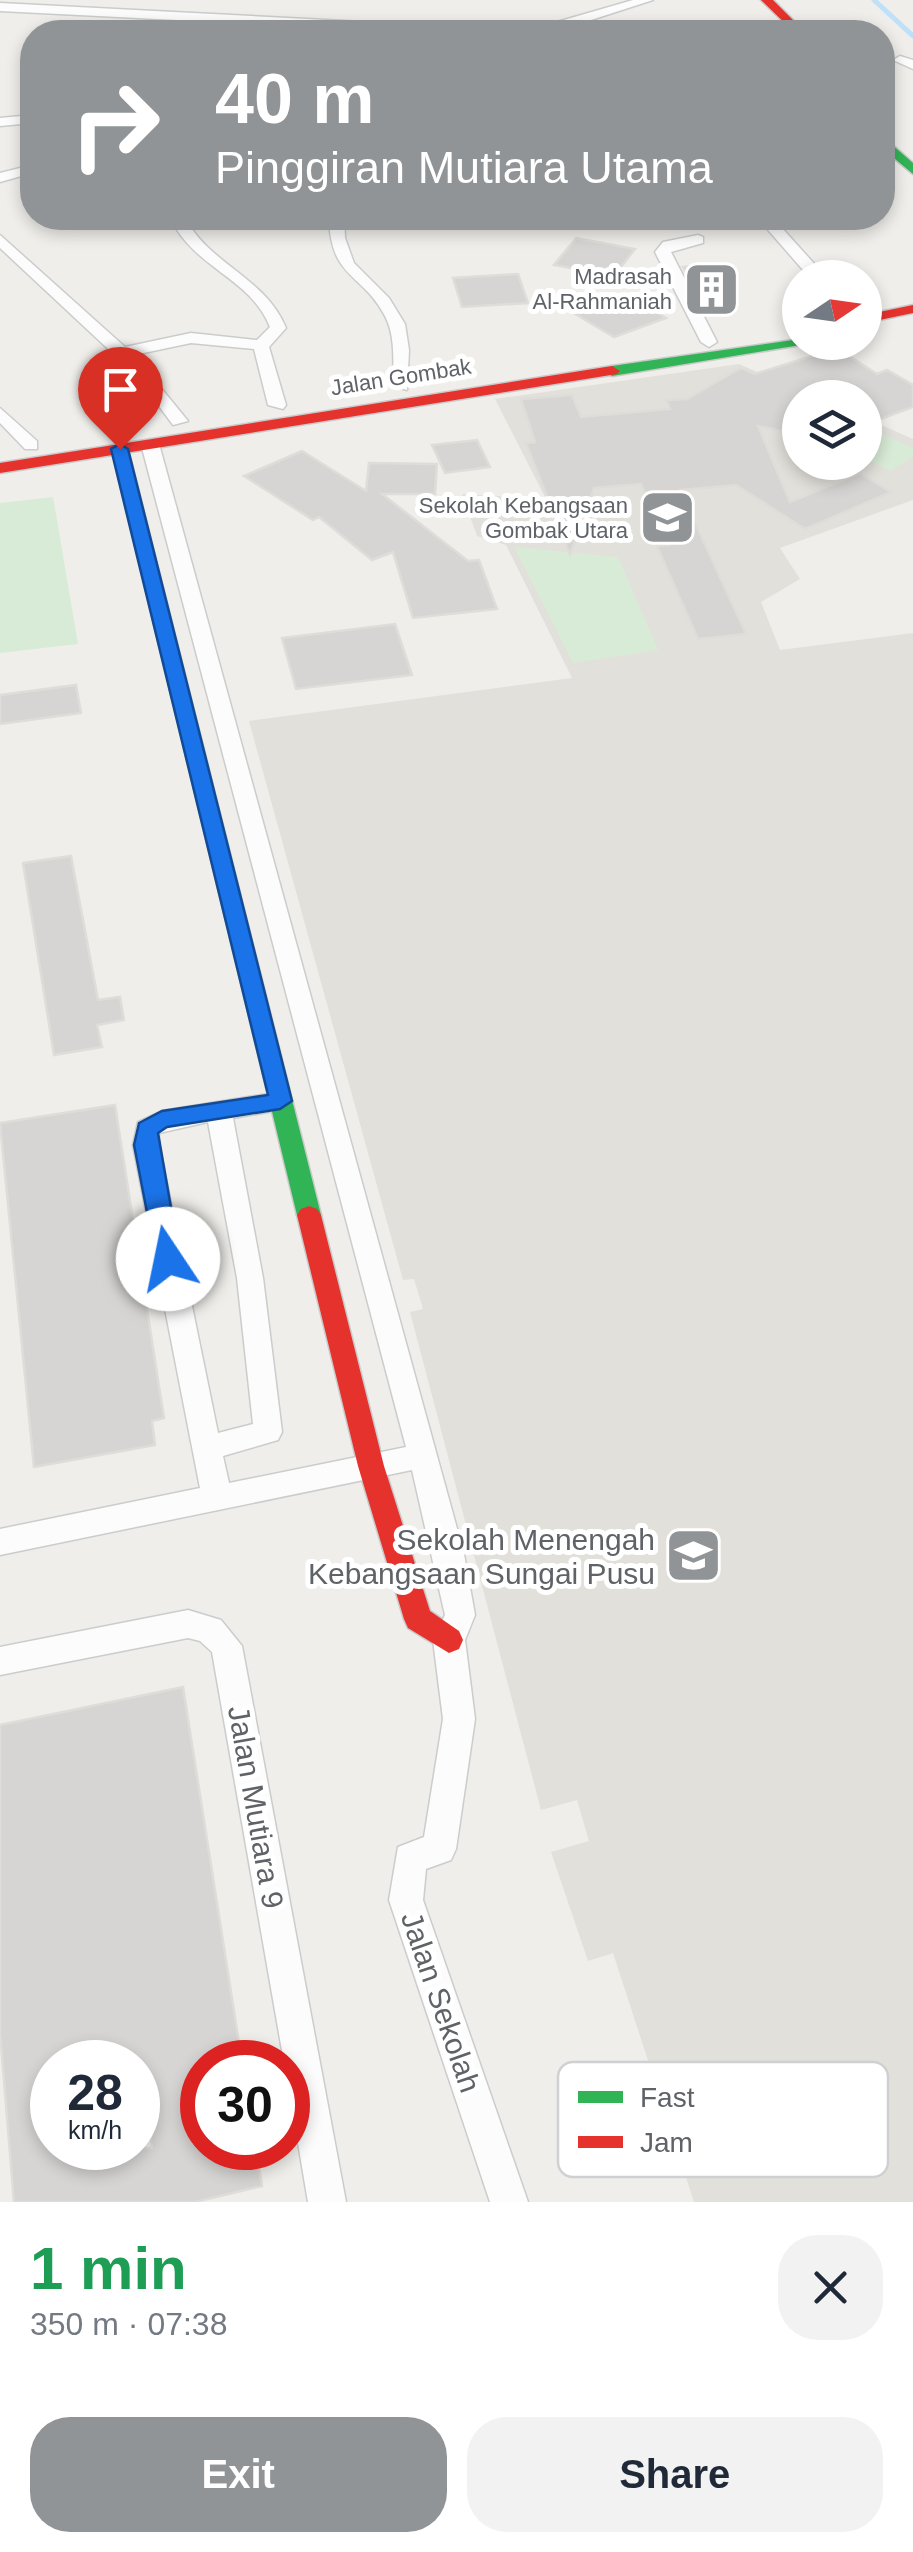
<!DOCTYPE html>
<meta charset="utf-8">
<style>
:root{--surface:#fff;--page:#f2f2f3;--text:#1f2937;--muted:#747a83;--accent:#919496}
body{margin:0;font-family:Arial,sans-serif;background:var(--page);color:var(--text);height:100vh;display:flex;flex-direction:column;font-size:38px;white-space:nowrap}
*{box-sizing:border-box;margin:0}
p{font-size:32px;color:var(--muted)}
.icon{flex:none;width:55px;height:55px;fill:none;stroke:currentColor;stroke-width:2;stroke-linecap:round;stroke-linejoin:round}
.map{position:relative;height:2202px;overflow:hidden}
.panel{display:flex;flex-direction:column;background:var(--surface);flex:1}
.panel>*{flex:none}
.guide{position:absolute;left:20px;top:20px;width:875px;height:210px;border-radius:40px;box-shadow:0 5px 15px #0003;background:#919496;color:#fff;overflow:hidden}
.needle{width:65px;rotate:77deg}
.controls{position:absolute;left:782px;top:260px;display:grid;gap:20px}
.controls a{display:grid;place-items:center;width:100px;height:100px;border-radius:50%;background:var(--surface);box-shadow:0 5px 15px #0003;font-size:50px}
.speed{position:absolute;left:30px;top:2040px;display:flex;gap:20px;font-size:50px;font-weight:700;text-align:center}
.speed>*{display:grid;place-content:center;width:130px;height:130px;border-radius:50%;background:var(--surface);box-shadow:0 5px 15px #0003;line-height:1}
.speed small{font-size:25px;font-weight:400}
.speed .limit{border:15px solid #d22;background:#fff;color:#111}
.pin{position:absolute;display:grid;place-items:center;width:85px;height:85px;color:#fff;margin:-102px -42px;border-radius:50% 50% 50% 0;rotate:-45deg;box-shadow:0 0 10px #0007}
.pin .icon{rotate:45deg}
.me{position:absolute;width:110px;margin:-55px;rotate:349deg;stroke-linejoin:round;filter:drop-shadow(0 0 8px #0008)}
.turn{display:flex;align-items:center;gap:35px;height:210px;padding:0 30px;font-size:45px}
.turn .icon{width:130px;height:130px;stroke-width:2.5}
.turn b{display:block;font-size:70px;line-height:85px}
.round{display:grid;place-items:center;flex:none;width:105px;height:105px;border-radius:40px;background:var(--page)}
.overview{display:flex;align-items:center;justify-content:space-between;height:170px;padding:0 30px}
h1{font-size:60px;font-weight:800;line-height:75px;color:#1e9e55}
.action{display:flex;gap:20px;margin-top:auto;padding:20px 30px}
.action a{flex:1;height:115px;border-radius:40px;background:var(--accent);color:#fff;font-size:40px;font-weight:800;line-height:115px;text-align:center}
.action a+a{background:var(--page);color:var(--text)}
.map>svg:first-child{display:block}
</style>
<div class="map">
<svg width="913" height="2202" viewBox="0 0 913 2202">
<rect width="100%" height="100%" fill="#efeeea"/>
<path fill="#e2e0da" d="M739,364l77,33 -16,1v64h65v-44l48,21v61l-133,48 20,31 -39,23 19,48 133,-17v1569h-219l-81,-249 -25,8 -37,-109 38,-11 -12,-41 -36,10 -131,-498 13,-3 -9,-30 -11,1 -154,-559 323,-43 -66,-133 -29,-9 -15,-42 84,5 -51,-100z"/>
<path fill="#d8ebd6" d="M865,427l48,21v9l-22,14 -26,-12z
M53,497l25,147 -78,9v-150z
M514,547l104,10 40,93 -85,13z"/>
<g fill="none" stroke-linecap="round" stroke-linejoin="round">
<path stroke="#bfe0f9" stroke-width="5" d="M874,0l39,36"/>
</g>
<path fill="#d6d5d3" stroke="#deddd9" stroke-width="2.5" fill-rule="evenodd" d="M576,238l59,11 -21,27 -60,-11z
M709,264l18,15 3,19 -27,6 -20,-37z
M518,274l10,29 -66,4 -9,-29z
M624,293l42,25 -52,19 -42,-25z
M837,348l40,26 10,-4 26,15v22l-35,13 -13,-8v-14h-65v21l-8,14 -34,-7 32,76 70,-29 31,19 -86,37 -69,-44 -56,5 66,144 -48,5 -41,-93 12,-1 -28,-61 -47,4 -24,67 -44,-112 9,-1 -14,-43 51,-4 9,22 89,-8 -4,-9 21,-1 54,-31 14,6z
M477,440l13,27 -45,6 -13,-28z
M302,451l64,40 3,-28 68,1 -2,30h-53l86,67 11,-1 18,49 -84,9 -20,-66 -21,8 -53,-43 -6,3 -69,-44z
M395,624l17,51 -116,14 -14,-51z
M76,685l5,28 -81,11v-29z
M71,856l27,144 22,-3 4,23 -27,5 5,22 -48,8 -31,-192z
M115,1105l49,313 -12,3 3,24 -121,22 -34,-344z
M183,1687l59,375h-40v86h54l6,38 -67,16h-181l-14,-170v-307zM52,2062h88l12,86h-100z"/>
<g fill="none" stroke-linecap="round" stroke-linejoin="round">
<defs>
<path id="street" d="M633,0h20l-90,29 -40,3h-109l-414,-21v-8l479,25 78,-6z
M900,56l13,4v9l-20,-9z
M32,115v8l-32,3v-8z
M32,165v8l-32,9v-9z
M170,218h15c25,47 80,59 101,110l-17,19 17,58 -3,4 -15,-4 -14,-56 -63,-6 -57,12 54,66 -15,4 -37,-50 -136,-127v-13l125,112 66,-14 66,7 13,-13c-21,-51 -73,-56 -100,-109z
M329,218h15l1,20 9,25 35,35 16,26 4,26 -2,40 -14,-4c0,-23 3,-49 -8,-70 -23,-44 -54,-36 -56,-98z
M761,218h12l54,60h-17l-48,-55z
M698,235l5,2v6l-32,9 46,90 -8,5 -8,-5 -46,-90 8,-10z
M0,408l37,33v8h-12l-25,-26z
M150,439l9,5 305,1110 11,61 -10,25 10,79 -19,130 -5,11 -25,9 -3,31 105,302h-38l-101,-302 9,-53 26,-10 19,-118 -10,-79 12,-25 -33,-145 -412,85v-26l200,-41 -67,-343 5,-23 24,-11 118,-19 12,9 -12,9 -47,8 30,160 19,154 -4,8 -55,16 6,27 177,-36 -265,-1003zM208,1122l29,156 16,146 -35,9 -59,-288v-12z
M188,1610l33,10 21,26 104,556h-38l-20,-118v-22h-4l-72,-410 -12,-11 -12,-3 -188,37v-28z"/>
<path id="fast" d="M882,136l31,27v11l-31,-26z
M800,339v3h19l-207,34 -8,-5 8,-5z
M120,444l8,5 193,766 -4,6h-16l-4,-6 -185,-766z"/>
<path id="jam" d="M761,0h12l32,32h-11z
M913,305v8l-48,10v-8z
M612,366l8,5 -3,3 -617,99v-10z
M309,1206l8,3 4,6 63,251 46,145 29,20 4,9 -4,9 -10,4 -41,-25 -4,-9 -46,-153 -61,-251 4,-6z"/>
</defs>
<use href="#street" stroke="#cbcccc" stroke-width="3"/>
<use href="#fast" stroke="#cacacb" stroke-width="3"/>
<use href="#jam" stroke="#cacacb" stroke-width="3"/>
<use href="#street" fill="#fdfcfc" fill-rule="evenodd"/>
<use href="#fast" fill="#30b455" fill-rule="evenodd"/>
<use href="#jam" fill="#e5322d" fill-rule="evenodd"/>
</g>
<path fill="#1a73e8" stroke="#114b97" stroke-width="2.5" d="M120,444l8,5 164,652 -12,8 -113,18 -9,6 22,126 -12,9 -12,-9 -22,-114 5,-22 23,-12 106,-16 -157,-646z"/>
<defs>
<symbol id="building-square" viewBox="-11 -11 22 22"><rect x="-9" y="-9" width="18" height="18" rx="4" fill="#919496" stroke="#fff"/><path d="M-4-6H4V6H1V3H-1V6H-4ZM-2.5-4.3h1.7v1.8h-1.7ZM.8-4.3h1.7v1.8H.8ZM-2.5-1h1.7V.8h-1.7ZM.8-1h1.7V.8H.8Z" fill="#fff"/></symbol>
<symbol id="school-square" viewBox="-11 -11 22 22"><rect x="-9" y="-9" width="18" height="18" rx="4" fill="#919496" stroke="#fff"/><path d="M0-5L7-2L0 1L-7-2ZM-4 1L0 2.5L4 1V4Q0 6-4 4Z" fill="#fff"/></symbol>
</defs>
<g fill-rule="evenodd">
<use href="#building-square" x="680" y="258" width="63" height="63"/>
<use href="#school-square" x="636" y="486" width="63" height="63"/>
<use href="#school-square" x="662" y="1524" width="63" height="63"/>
</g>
<g text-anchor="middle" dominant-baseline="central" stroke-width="10" stroke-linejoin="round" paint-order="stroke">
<g font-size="22" fill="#5f6368" stroke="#fff" text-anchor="end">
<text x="672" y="276">Madrasah<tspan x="672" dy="25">Al-Rahmaniah</tspan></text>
<text x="628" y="505">Sekolah Kebangsaan<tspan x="628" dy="25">Gombak Utara</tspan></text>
</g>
<g font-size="22" fill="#5f6368" stroke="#fff">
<text transform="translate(401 377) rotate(-9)">Jalan Gombak</text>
</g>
<g font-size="30" fill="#5f6368" stroke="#fff" text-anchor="end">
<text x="655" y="1539">Sekolah Menengah<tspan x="655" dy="34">Kebangsaan Sungai Pusu</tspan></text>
</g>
<g font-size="30" fill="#5f6368" stroke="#fff">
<text transform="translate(256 1807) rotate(80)">Jalan Mutiara 9</text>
<text transform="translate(441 2002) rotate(71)">Jalan Sekolah</text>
</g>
</g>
<rect x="558" y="2062" width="330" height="115" rx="15" fill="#fff" stroke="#cfd0d2" stroke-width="2.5"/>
<rect x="578" y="2091" width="45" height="12" fill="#30b455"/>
<rect x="578" y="2136" width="45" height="12" fill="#e5322d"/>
<g font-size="28" fill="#5f6368">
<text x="640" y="2107">Fast</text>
<text x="640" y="2152">Jam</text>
</g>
</svg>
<div class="controls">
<a><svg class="needle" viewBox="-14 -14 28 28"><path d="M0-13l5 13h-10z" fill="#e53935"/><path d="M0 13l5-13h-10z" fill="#747a83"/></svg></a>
<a><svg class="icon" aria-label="layers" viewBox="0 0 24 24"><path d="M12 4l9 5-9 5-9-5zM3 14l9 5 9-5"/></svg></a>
</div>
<div class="speed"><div>28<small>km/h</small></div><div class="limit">30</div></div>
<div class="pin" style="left:120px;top:449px;background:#d93025"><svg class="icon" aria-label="arrive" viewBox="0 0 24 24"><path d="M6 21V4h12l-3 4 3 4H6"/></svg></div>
<svg class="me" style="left:168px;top:1259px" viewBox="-20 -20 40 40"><circle r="19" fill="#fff"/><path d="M0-13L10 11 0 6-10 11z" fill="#1a73e8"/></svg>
<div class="guide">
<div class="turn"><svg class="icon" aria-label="right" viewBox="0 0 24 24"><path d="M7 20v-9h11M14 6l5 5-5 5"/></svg><div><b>40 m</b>Pinggiran Mutiara Utama</div></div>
</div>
</div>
<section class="panel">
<div class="overview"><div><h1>1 min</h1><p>350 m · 07:38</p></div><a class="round"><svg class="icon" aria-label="close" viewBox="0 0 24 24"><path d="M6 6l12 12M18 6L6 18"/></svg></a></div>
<div class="action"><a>Exit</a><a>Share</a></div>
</section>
